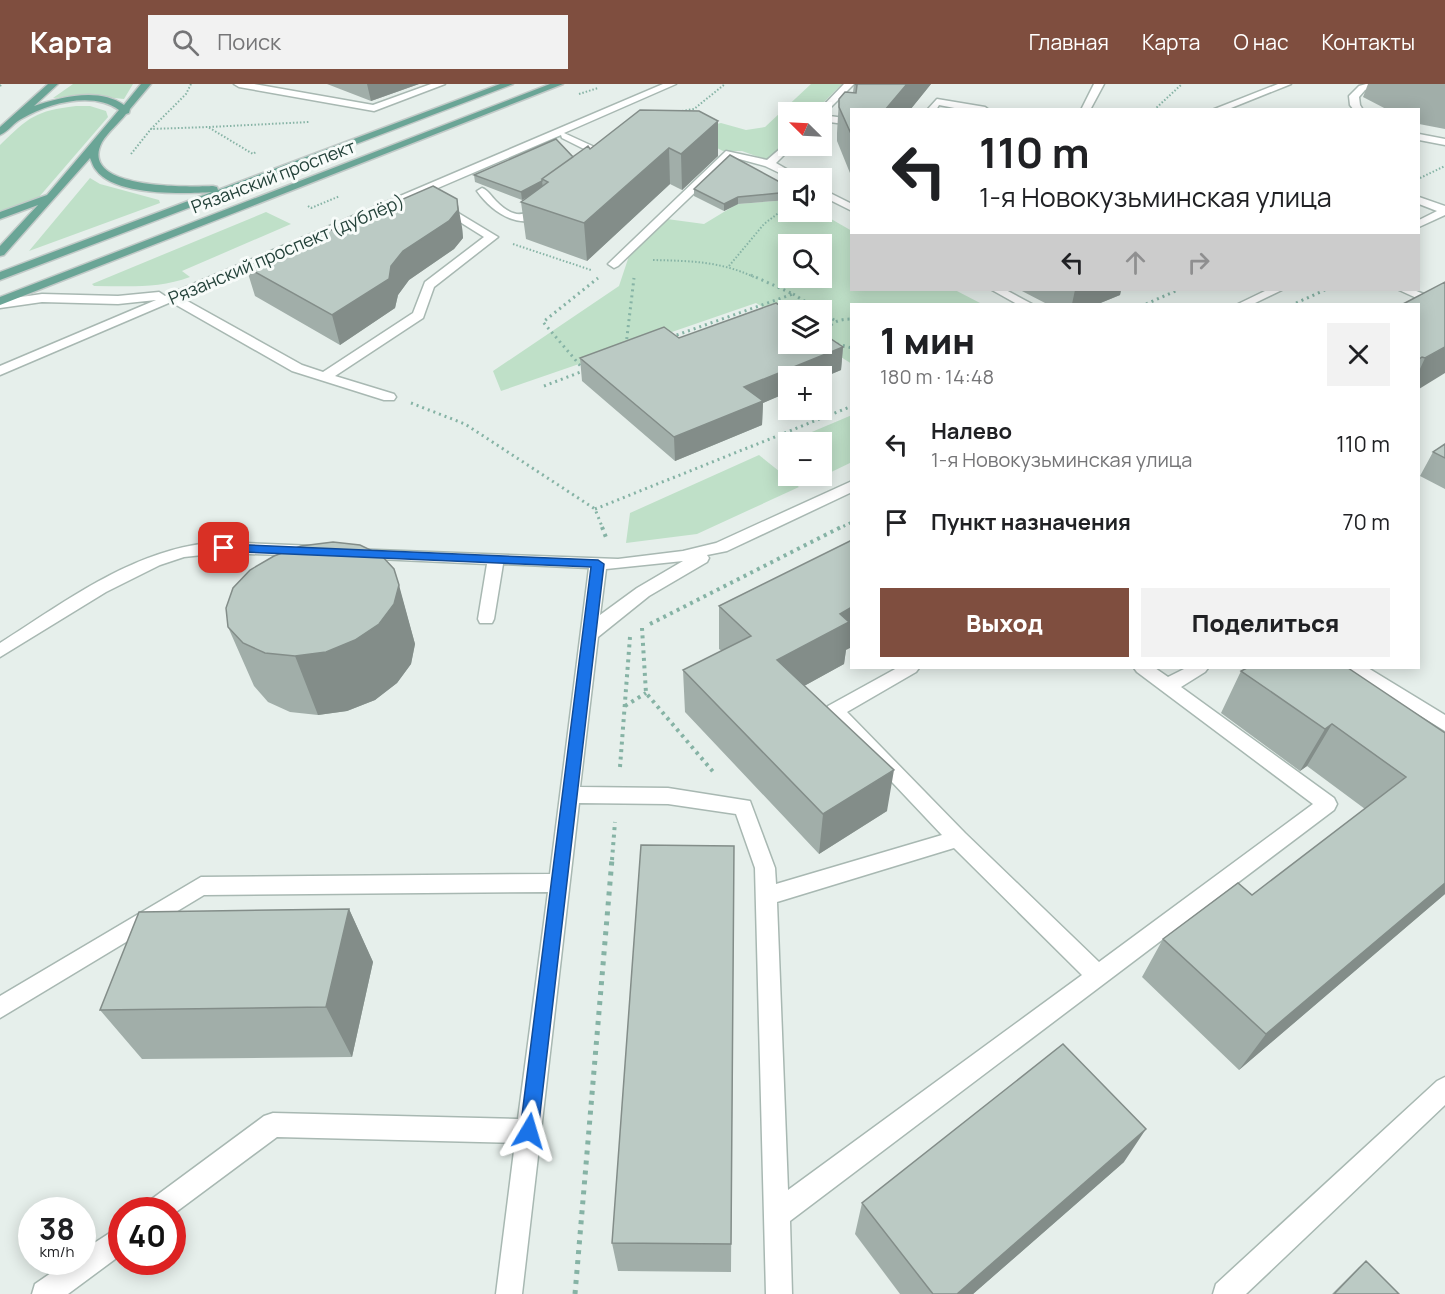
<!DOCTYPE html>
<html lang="ru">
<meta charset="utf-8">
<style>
:root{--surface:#fff;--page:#f2f2f2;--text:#202124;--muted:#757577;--accent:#7f4e3f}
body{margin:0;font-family:Manrope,sans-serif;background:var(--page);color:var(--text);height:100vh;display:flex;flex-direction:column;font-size:22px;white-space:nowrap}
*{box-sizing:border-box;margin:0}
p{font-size:20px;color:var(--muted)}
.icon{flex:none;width:33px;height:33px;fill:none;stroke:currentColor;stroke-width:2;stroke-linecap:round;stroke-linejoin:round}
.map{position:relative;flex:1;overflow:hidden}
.details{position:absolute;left:850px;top:219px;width:570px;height:366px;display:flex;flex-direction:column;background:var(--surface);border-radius:0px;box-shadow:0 3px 15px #0003}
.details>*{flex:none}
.top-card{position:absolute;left:850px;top:24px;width:570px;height:183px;border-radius:0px;box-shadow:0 3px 15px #0003;background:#fff;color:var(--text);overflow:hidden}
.needle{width:39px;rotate:294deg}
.controls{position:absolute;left:778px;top:18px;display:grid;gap:12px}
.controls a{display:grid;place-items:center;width:54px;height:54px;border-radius:0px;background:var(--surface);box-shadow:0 3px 15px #0003;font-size:30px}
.speed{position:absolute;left:18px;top:1113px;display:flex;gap:12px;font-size:30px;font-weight:700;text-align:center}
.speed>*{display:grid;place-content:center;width:78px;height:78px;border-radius:50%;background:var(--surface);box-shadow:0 3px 15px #0003;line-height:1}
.speed small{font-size:15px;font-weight:400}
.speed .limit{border:9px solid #d22;background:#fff;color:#111}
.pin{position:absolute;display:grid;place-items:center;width:51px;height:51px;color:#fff;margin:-26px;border-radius:12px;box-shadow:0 3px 9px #0006}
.me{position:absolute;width:66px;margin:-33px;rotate:7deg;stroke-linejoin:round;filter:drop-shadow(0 0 4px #0008)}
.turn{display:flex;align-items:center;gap:21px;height:126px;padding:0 30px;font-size:27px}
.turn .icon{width:78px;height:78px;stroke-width:2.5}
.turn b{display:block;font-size:42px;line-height:51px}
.lanes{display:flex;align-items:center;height:57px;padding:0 30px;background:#0003;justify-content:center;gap:30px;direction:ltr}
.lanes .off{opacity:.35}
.round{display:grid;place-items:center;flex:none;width:63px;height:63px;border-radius:0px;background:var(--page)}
.summary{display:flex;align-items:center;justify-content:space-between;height:102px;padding:0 30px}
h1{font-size:36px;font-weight:800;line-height:45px}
.primary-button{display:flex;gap:12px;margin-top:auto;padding:12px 30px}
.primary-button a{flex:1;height:69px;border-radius:0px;background:var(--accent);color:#fff;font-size:24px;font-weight:800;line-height:69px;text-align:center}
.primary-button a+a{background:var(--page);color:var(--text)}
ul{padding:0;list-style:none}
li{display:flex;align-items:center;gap:18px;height:78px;padding:0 30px}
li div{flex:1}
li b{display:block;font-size:22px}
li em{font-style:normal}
header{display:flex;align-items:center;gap:36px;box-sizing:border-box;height:84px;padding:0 30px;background:var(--accent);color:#fff}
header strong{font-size:28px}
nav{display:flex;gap:33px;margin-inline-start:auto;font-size:21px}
.search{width:420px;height:54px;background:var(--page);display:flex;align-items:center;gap:15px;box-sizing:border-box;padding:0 21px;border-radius:0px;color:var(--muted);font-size:22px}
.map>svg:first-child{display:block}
</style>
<header>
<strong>Карта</strong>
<div class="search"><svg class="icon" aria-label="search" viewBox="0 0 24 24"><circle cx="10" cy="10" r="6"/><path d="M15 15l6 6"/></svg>Поиск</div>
<nav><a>Главная</a><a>Карта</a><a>О нас</a><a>Контакты</a></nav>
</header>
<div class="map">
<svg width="1445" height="1210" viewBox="0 0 1445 1210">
<rect width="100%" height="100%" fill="#e6efeb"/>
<path fill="#bfe0c8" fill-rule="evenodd" d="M73,0h60l-9,15 -30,-3 -41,2z
M811,0h31l-28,28h-25v26l-22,22 -25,-9h-19l-40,-20 38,-8 25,7 19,-3z
M76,22h14l16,5 2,6 -69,80 -39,15v-67c29,-28 35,-34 76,-39z
M90,94l10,6 59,16 1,3 -131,48z
M789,116v12h30l33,19v59h103l27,14h-130v60l-32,-20h2v-34h-33v14l-33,-21 -255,88 -8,-20 126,-85 11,-33 37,-34 37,5 33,-20zM789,160h33v34h-33z
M266,128l25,12 -109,47 8,6c-32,12 -63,9 -96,9l-2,-2z
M852,331v47l-29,14 -1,-34h-33v9l-8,-6z
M759,371l40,32 -102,47 -71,9 4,-30z"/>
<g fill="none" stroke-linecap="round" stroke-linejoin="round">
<defs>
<path id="minor" d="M234,0h20l119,21 58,-21h14l-71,27 -135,-24z
M663,0h13l-112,49 48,22 1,2 -3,6h-8v-5l-40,-20 -1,-3 -379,163 120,67 21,7 90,-59 12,-31 59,-45 -48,-30 5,-3 4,1 53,32 -64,50 -11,31 -88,58 59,18 2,3 -2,3h-10l-92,-29 -121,-69 -171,73v-9l156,-66 -38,4 -76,-2 -42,6v-8l42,-6 76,2 41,-4 6,4z
M844,0h10l-30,30 -7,-2z
M1094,0h10l-14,26h-9z
M1278,0h13l-65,26h-14z
M1366,0h14l-15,6 -6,7 1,8 3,5h-9l-4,-5 -1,-9 10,-10z
M937,15l48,8 4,3h-24l-26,-5 -3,5h-9z
M822,31l30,4v6l-30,-4z
M1419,50l26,5v6l-26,-5z
M789,57v5h4l-17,17 26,15h-12l-25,-12 -33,-9 -114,109 -4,2 -6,-4 118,-113 41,9z
M482,104c6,2 9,8 14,13 20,20 27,13 49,6l5,3c-24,25 -57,4 -73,-19z
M822,105l30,15v7l-30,-15z
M1419,113l26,9v9l-26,12v-7l18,-9 -18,-7z
M992,206h14l26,14h-15z
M1267,206h15l-29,14h-15z
M1399,206h15l31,13v8z
M852,397v11l-125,59 -20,4 2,3 -2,4 -58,34 -51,41 -18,150 88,1 82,13 25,67 1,16 166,-49 -117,-124 3,-5 69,-38h22l-3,4 -69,40 118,121 134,129 214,-158 -176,-132 -3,-4h21l13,9 18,-9h22l-3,4 -24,15 153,111 3,6 -3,6 -544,411 2,73h-26l-11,-426 -19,-54 -68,-10 -89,-1 -57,491h-26l19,-151 -238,-6 -105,78v-5h-27l4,-9 115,-85 9,-3 245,6 30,-227 -344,3 -204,123v-22l201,-119 349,-3 39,-306 -86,-4 -9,55 -2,4h-12l-2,-4 9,-55 -131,-6 -6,-1 -2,-4 2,-4 268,10 65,-8 33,-8zM683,477l-46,27 -37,27 6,-46zM954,764l128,127 -294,215 -11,-288z
M221,458l93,4 8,5 -8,5 -93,-3 -37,4 -24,8 -54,27 -106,65v-14c68,-43 138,-97 221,-101z
M1346,584h22l77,47v16l-96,-59z
M1445,993v28l-199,189h-33l3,-10 221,-203z
M122,1141v29l-54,40h-36l3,-10 32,-22h15v-11z"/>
<path id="major" d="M48,0h10l-24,22c27,-9 65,-19 90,-1l17,-21h10l-21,25 -1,4 -3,1c-7,9 -18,18 -24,28 -25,48 88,45 111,44l4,1 1,3 282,-106h13l-513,196v-8l212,-80c-29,2 -97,4 -116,-22 -3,-3 -4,-8 -6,-12l-86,97 -4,1v-10l38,-41 -38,14v-7l47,-17 72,-85c-26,-19 -70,-7 -96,8 -9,4 -14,13 -23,17v-8z
M550,0h13l-563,221v-8z"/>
</defs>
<use href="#minor" stroke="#a8b8b2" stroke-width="3"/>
<use href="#major" stroke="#c2cac8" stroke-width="3"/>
<path stroke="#86b3a5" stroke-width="2" stroke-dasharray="1.5 2" stroke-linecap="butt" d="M191,0l-5,10 -35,35 57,-2 45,27 3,-2
M0,2l2,-2
M579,10l19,-6
M1154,26l28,-26
M682,27l12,-2 31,-25
M209,43l100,-5
M131,70l20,-25
M1420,94l25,-12
M308,122l3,2 29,-12
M513,160l78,26
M653,176c38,1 66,1 101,17
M729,182l35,-42 25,-19"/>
<path stroke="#86b3a5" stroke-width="3" stroke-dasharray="2 4" stroke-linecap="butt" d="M793,210l26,16
M1296,219l29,-13
M1146,220l32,-14
M822,229l14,8
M671,253l122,-43 -42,-19
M831,256l-5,-9c6,-10 15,-12 26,-12
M837,260l15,4
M626,261l8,-67
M584,286l-41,-48 55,-44
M544,302l42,-16
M411,319l54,21 130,85 8,20
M595,425l257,-103
M838,445l14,-7"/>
<path stroke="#86b3a5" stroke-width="4" stroke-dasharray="3 4.5" stroke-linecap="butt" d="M602,443l5,13
M650,540l191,-97
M642,544l4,65 69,81
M625,622l21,-13
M620,683l10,-130
M612,776l3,-38"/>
<path stroke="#86b3a5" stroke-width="5" stroke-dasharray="4 6" stroke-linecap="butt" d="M575,1210l37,-435"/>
<use href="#minor" fill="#fff" fill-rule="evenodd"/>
<use href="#major" fill="#6aa596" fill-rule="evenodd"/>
</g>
<path fill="#a1aea9" d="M327,0h92l-48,17z
M854,0h77l-21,26h-58v68l-15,-37v-8l2,-34 14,-7z
M1368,0h77v45l-26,-5v-14h-31l-25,-13z
M718,37v35l-36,34 -12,-6 -83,77 -61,-22 -5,-37 7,-5 -6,3 -47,-18 -1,-7 99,-18 17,-8z
M789,103v13l-51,4 -14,7 -30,-15v-7z
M462,143l1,11 -9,11 -45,31 -11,15 -3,13 -55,37 -85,-49 -9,-29z
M1445,198l-26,107v-85z
M1020,206h101l-1,5 -22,9h-51z
M679,254l164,9 -2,23 -19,8v-2l-59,27 -1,22 -87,36 -93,-80 -2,-23z
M1445,360v45l-25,-13 13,-24z
M394,485l21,75 -4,20 -14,19 -22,17 -28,11 -29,4 -28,-3 -22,-10 -14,-16 -26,-59z
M719,522l127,44 -2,14 -40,22 83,125 -68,43 -134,-142 -2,-42 39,-19 -3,-2z
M1241,587l204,62v161l-206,176 -97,-93 21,-38 89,-44 113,-86 -58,-43 -7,5 -79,-58z
M734,762l-3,426 -113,-1 -6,-28z
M349,825l24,53 -21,95 -210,2 -42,-49z
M1124,1078l-151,132h-73l-45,-60 7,-31z
M1366,1177l33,33h-67l27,-27z"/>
<path fill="#838d89" d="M367,0h52l-48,17z
M907,0h24l-21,26h-25z
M718,37v35l-36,34 -1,-36z
M669,64l1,36 -83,77 -3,-38z
M542,97l1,7 -21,12 -1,-8z
M738,113v7l-14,7v-7z
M457,115l5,28 1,11 -9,11 -45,31 -11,15 -3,13 -55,37 -8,-30 59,-49 12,-15z
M1075,206h46l-1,5 -22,9h-26z
M843,263l-2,23 -19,8v-2h-33v16l-26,11 -1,22 -87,36 -1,-24 70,-50z
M1445,263v26l-26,16v-18l6,-13z
M399,501l16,59 -4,20 -14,19 -22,17 -28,11 -29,4 -23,-59z
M852,523v40l-6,3 -2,14 -69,38 2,-42 63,-46z
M1332,640l-25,42 -7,5 25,-42z
M894,686l-7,41 -68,43 4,-40z
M1445,799v11l-206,176 27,-36z
M349,825l24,53 -21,95 -26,-50z
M1146,1045l-22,33 -151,132h-16z"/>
<path fill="#bbcac4" stroke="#838d89" stroke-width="1.5" d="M855,0h52l-22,26h-33v26l-13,-29v-8l6,-7 11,1 1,-8z
M640,26l59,1 19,10 -37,33 -12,-6 -85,75 -63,-21 27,-20 -6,-3 46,-33 2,3z
M556,55l17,18 -31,22v2l-21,11 -47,-17z
M730,71l59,32v5l-51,5 -14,7 -30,-15z
M433,102l24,13 1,11 -9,11 -46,30 -12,15 -2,13 -57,36 -86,-48z
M1445,198v65l-20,11 -3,-1 -3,2v-55h-16z
M776,219l13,8v33h33v-11l21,14 -99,40 19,14 -89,36 -94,-79 84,-31 15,11z
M1445,360v14l-12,-6z
M852,456v67l-12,7 9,8 -72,38 117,110 -71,44 -140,-144 68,-34 -32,-30z
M333,458l27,3 21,10 13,14 5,16 -5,19 -15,20 -24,16 -29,12 -31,4 -30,-3 -22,-10 -15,-16 -2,-19 7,-20 17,-18 24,-14 27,-10z
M1247,584h101l97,65v150l-179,151 -103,-95 75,-56 14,12 154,-118 -74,-53 -7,5 -84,-58z
M641,761l93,1 -3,398 -119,-1z
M349,825l-23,98 -226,3 39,-98z
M1063,960l83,85 -189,165h-24l-71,-91z
M1366,1177l33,33h-65z"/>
<path fill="#1a73e8" stroke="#114b97" stroke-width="1.5" d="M224,460l374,16 6,4 -66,567 -3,6 -6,3 -7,-3 -2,-6 71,-564 -371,-16 -2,-3z"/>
<g text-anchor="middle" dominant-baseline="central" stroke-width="6" stroke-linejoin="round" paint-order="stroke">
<g font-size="18" fill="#24423a" stroke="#f7fbf9">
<text transform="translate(273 92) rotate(-21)">Рязанский проспект</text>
<text transform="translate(286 165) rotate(-23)">Рязанский проспект (дублёр)</text>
</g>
</g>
</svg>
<div class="controls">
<a><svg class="needle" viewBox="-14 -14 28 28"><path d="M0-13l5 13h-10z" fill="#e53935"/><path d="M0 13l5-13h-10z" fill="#757577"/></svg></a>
<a><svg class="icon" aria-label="sound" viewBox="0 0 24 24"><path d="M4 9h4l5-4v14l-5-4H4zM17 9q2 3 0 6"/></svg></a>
<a><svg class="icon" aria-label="search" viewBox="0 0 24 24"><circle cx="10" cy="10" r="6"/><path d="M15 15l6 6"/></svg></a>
<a><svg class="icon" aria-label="layers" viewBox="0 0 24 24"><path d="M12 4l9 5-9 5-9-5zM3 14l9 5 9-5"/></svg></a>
<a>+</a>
<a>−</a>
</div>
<div class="speed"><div>38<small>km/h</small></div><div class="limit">40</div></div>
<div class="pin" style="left:224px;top:464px;background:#d93025"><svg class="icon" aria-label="arrive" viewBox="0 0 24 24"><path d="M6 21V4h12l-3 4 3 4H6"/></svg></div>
<svg class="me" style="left:529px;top:1047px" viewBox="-20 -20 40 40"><path d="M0-17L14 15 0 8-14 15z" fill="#1a73e8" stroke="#fff" stroke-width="4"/></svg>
<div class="top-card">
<div class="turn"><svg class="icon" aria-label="left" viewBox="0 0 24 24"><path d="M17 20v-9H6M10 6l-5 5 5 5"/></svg><div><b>110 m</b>1-я Новокузьминская улица</div></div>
<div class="lanes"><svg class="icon" aria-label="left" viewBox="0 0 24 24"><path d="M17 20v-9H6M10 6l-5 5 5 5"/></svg><svg class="icon off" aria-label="ahead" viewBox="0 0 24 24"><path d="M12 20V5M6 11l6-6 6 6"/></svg><svg class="icon off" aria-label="right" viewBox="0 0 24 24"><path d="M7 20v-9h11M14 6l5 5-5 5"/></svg></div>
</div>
<section class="details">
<div class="summary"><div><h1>1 мин</h1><p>180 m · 14:48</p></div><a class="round"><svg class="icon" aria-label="close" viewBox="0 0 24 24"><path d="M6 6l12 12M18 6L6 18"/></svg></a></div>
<ul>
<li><svg class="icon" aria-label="left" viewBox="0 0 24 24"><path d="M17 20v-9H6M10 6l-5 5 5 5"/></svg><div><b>Налево</b><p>1-я Новокузьминская улица</p></div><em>110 m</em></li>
<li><svg class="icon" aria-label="arrive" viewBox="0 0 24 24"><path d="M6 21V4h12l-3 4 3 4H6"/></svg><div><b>Пункт назначения</b></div><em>70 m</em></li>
</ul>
<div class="primary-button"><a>Выход</a><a>Поделиться</a></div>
</section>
</div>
